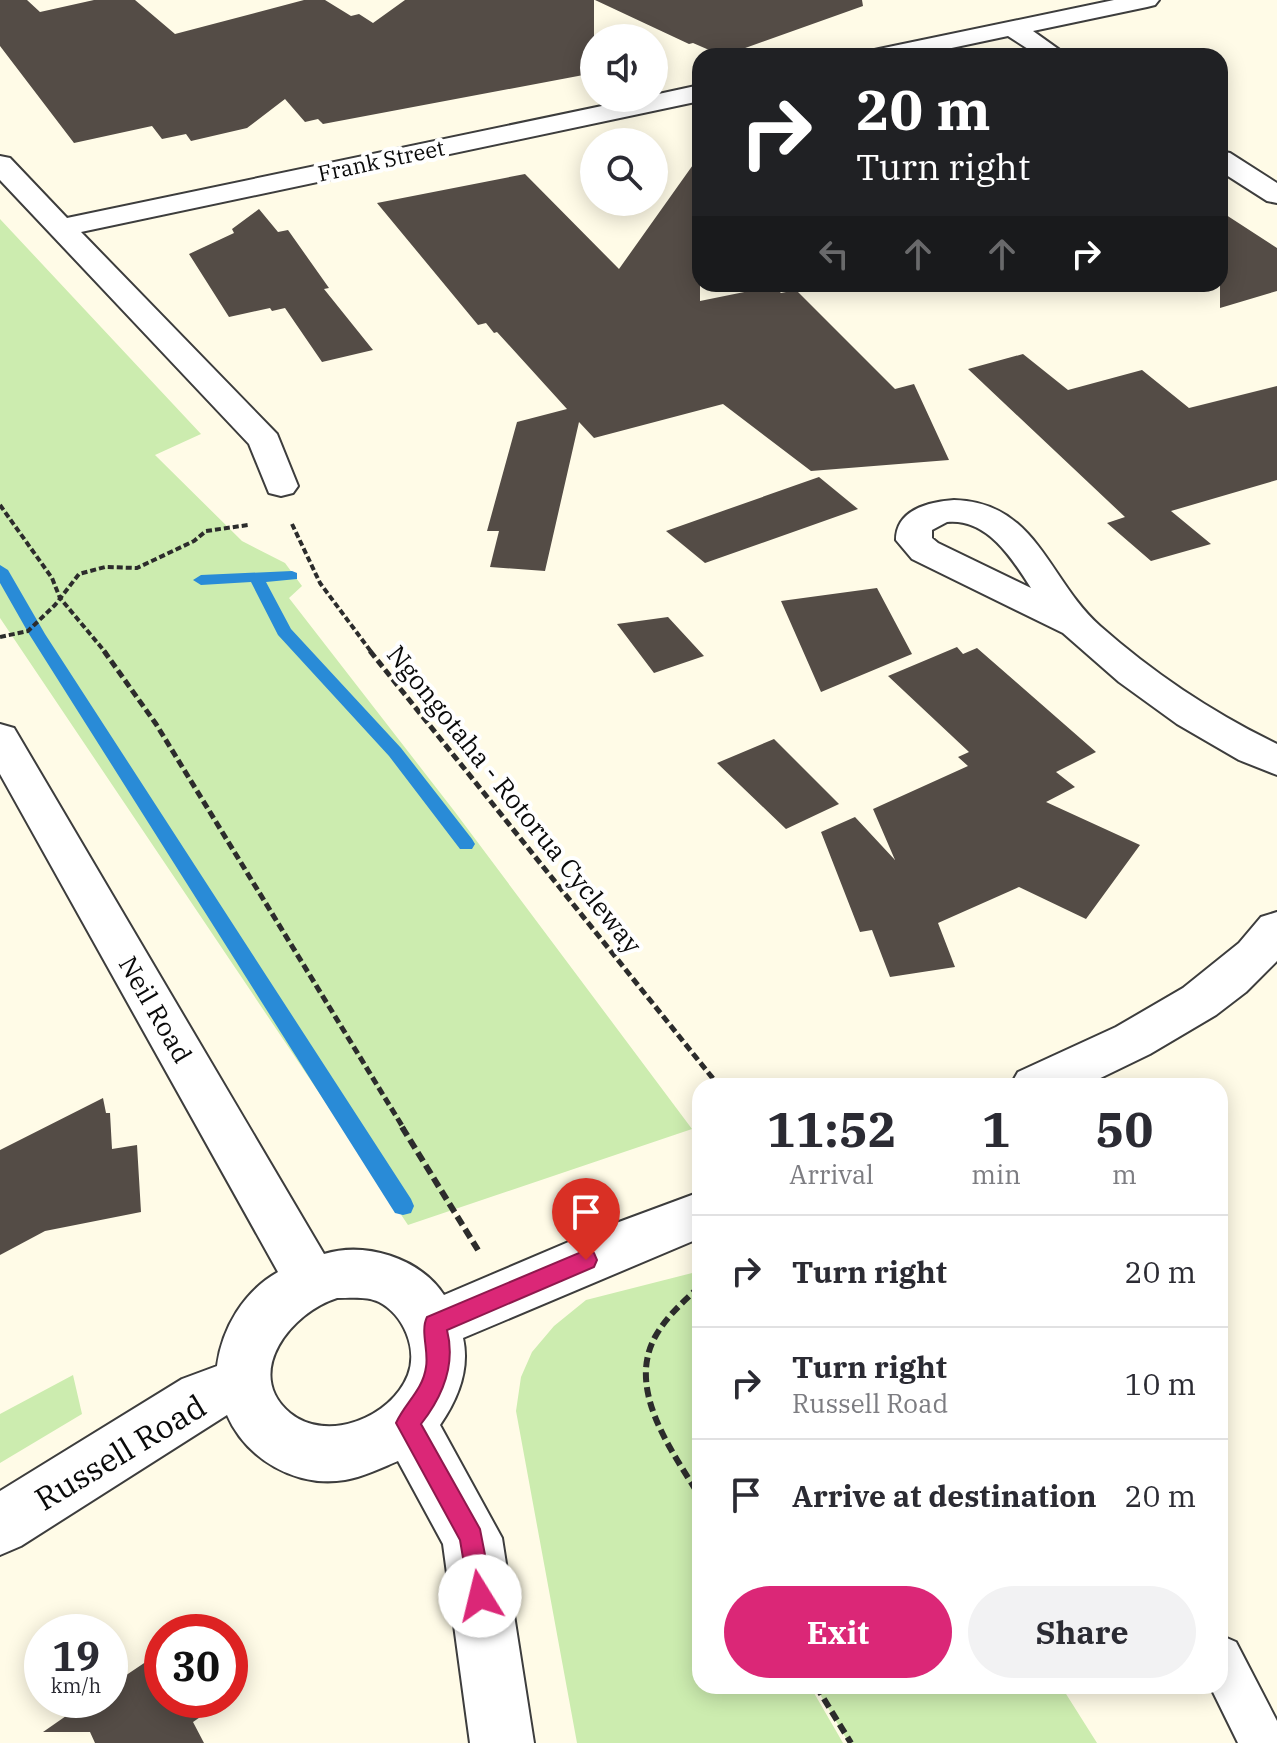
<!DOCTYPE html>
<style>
:root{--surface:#fff;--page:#f2f2f3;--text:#2b2b33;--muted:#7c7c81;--line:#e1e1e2;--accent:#db2777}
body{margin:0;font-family:"IBM Plex Serif",serif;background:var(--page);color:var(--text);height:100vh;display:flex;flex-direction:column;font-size:30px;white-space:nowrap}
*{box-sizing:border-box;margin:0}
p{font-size:26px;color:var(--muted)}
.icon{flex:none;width:44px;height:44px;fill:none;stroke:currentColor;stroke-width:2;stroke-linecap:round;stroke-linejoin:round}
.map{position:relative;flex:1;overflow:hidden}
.panel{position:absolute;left:692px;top:1078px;width:536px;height:616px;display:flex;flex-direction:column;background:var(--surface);border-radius:24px;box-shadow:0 4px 20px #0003}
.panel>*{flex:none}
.hud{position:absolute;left:692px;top:48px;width:536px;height:244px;border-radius:24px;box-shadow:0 4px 20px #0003;background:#202124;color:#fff;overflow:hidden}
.fabs{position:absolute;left:580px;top:24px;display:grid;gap:16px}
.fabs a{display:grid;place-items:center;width:88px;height:88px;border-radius:50%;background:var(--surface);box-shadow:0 4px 20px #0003;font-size:40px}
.speed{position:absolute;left:24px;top:1614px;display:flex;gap:16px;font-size:40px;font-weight:700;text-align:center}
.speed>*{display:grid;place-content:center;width:104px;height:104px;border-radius:50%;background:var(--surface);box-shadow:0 4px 20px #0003;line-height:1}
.speed small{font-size:20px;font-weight:400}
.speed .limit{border:12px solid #d22;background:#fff;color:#111}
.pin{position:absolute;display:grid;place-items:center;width:68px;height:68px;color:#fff;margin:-82px -34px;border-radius:50% 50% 50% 0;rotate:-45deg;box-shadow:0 0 8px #0007}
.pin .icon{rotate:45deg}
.me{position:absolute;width:88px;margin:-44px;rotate:351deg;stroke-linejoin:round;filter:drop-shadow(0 0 6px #0008)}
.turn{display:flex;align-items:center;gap:28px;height:168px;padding:0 32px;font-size:36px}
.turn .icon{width:104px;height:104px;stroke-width:2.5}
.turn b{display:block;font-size:56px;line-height:68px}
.lanes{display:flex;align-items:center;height:76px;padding:0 32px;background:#0003;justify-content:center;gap:40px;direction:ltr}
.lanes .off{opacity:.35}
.eta{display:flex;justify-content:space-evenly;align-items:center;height:136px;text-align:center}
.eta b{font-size:48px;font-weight:700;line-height:56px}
.primary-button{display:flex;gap:16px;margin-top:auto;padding:16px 32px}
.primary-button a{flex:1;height:92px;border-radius:48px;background:var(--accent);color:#fff;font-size:32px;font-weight:700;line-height:92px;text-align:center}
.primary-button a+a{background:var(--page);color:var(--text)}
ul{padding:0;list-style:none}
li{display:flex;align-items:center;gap:24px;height:112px;padding:0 32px;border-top:2px solid var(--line)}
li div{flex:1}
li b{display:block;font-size:30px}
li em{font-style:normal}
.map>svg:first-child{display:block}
</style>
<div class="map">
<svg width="1277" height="1743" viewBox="0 0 1277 1743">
<rect width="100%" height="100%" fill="#fffbe7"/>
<path fill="#ccecaf" d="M0,219l201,215 -46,21 87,86 43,22 17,23 -13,12 166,214 237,317 -284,96 -408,-607z
M700,1271v415h110l33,57h-266l-61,-332 5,-34 11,-25 22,-26 32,-26z
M73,1375l9,39 -82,49v-49z
M815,1686h246l36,57h-248z"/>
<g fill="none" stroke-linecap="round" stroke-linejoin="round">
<path fill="#298bd7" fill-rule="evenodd" d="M0,565l8,5 37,64 366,565 3,7 -3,7 -8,2 -8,-2 -366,-579 -29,-51z
M292,571l5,2v6l-31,3 25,47 110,119 71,91 3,5 -3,5h-12l-71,-93 -111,-121 -27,-53 -50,3 -8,-5 8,-5z"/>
</g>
<path fill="#544c46" d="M0,0h27l13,12 54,-12h41l40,34 129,-34h21l26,16 8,-2 14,9 32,-23h189v73l-271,51 -5,-5 -13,3 -20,-23 -38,29 -56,13 -5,-7 -24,5 -10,-13 -78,17 -74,-97z
M595,0h267l1,6 -140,50 -30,-13 -4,1z
M700,155v146l74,-15 7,7 15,-3 99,99 19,-5 35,76 -138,11 -88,-67 -129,34 -15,-16 -34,149 -55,-4 9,-36h-12l30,-109 50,-13 -70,-77 -3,1 -8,-10 -8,2 -101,-122 148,-29 94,95z
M259,209l19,23 10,-2 41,58 -5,1 49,61 -51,12 -37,-54 -13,3 -2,-3 -41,9 -40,-63 45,-21 -2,-4z
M1220,211l57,37v43l-57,17z
M1023,354l45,36 74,-20 47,38 88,-22v94l-106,31 40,33 -60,17 -44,-38 18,-6 -157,-148z
M819,477l39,32 -153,54 -39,-32z
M877,588l35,66 -91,38 -40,-91z
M668,617l36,39 -50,17 -37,-49z
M957,647l6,7 14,-6 119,104 -40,20 19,15 -29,15 94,43 -54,74 -67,-32 -81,36 17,44 -65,10 -18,-47 -12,2 -39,-100 34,-15 40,43 -22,-51 95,-43 -10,-9 11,-5 -81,-76z
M774,739l65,65 -53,25 -69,-66z
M103,1098l3,15h4l2,36 25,-4 4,67 -96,19 -45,24v-105z
M162,1651v49h63l-32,22 11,21h-109l-5,-11h-47l46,-32h21v-14z"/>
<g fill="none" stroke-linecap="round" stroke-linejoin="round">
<defs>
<path id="lane" d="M1220,1635l16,7 41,79v22h-39l-28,-57h10z"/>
<path id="street" d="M1114,0h45l-4,5 -8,2 -114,24 35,25h-29l-31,-20 -94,20h-47l3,-5 9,-2z
M700,85v16l-619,131 196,202 21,52 -5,7 -12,3 -12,-3 -20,-49 -249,-264v-24l10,2 57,60 573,-120h14v-3z
M1220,151l10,2 47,30v20l-10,-2 -47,-30z
M954,500c83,2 94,80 146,126 53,47 113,87 177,118v31l-38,-15 -62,-36 -58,-42 -56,-49 -151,-74 -16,-19c0,-30 32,-38 58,-40zM947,522c40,-4 65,36 84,66l-93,-45 -6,-5v-8z
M0,724l14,4 310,526c41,-13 96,4 120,41l148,-63 108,-40v46l-237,100c7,31 -5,61 -23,87l62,113 32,205h-64l-27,-199 -45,-83c-17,7 -35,16 -53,19 -49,8 -99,-21 -118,-65l-206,131 -21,9v-64l182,-112 35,-13c5,-38 27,-75 61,-94l-278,-498zM337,1298c13,0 30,-2 42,4 25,13 39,47 29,73 -17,43 -81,68 -118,38 -48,-40 2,-101 47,-115z
M1277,912v49l-31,31 -30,23 -66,39 -66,32h-74l8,-14 98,-45 67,-39 56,-45 22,-26z"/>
</defs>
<use href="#lane" stroke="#3d3d3d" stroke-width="4"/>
<use href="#street" stroke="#3d3d3d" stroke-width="4"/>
<path stroke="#2c2c2c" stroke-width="4" stroke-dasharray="6 3" stroke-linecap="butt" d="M0,505l52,73 8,20 46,55
M292,524l28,59 52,70
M0,637l28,-6 27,-26 24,-31 26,-7 32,1 57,-27 12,-10 42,-6"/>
<path stroke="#2c2c2c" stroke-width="5" stroke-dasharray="8 4" stroke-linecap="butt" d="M104,651l52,73 248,405
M370,651l349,435"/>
<path stroke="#2c2c2c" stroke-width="6" stroke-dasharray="10 5" stroke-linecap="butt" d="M402,1127l76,123
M700,1286c-17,16 -34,31 -45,51 -29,54 18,115 45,160
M816,1686l35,57"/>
<use href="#lane" fill="#fff" fill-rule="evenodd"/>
<use href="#street" fill="#fff" fill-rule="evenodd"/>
</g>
<path fill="#db2777" stroke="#8e194d" stroke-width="2" d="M586,1250l8,3 3,7 -3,7 -147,63c9,35 -4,66 -26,94l59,105 13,67 -4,9 -9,4 -9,-4 -11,-65 -64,-117c9,-20 27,-33 30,-56 3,-16 -6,-36 1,-50z"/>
<g text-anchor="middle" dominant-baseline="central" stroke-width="8" stroke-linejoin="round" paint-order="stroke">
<g font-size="22" fill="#0a0a0a" stroke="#fff">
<text transform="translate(381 160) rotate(-12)">Frank Street</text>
</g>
<g font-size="26" fill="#0a0a0a" stroke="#fff">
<text transform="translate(515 799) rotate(51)">Ngongotaha - Rotorua Cycleway</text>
<text transform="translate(156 1009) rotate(60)">Neil Road</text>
</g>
<g font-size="32" fill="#0a0a0a" stroke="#fff">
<text transform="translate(120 1452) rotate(-31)">Russell Road</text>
</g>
</g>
</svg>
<div class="fabs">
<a><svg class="icon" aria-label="sound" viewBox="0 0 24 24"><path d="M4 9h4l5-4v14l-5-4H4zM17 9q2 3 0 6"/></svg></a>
<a><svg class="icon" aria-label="search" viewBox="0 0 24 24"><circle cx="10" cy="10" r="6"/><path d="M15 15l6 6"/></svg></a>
</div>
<div class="speed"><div>19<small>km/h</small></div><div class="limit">30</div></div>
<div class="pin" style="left:586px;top:1260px;background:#d93025"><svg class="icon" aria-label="arrive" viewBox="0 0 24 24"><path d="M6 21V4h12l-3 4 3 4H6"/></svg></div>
<svg class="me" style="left:480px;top:1596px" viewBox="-20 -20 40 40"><circle r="19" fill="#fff"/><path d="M0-13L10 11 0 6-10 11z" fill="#db2777"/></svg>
<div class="hud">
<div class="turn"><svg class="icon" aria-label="right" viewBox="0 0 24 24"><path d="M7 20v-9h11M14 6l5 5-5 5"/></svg><div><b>20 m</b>Turn right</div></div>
<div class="lanes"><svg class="icon off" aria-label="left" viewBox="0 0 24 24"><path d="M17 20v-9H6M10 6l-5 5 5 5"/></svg><svg class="icon off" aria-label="ahead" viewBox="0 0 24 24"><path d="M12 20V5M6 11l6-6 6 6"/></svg><svg class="icon off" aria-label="ahead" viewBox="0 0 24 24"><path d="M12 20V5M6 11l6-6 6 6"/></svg><svg class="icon" aria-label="right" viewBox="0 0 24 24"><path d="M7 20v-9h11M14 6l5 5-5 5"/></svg></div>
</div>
<section class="panel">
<div class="eta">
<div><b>11:52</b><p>Arrival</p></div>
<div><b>1</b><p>min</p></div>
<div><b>50</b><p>m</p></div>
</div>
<ul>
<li><svg class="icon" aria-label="right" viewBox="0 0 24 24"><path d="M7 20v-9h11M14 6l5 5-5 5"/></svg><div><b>Turn right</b></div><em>20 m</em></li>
<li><svg class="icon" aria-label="right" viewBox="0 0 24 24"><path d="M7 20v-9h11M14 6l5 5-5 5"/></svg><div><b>Turn right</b><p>Russell Road</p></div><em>10 m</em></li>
<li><svg class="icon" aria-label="arrive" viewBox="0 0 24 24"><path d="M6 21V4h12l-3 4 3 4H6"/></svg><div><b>Arrive at destination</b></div><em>20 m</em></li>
</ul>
<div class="primary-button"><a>Exit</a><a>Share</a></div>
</section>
</div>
